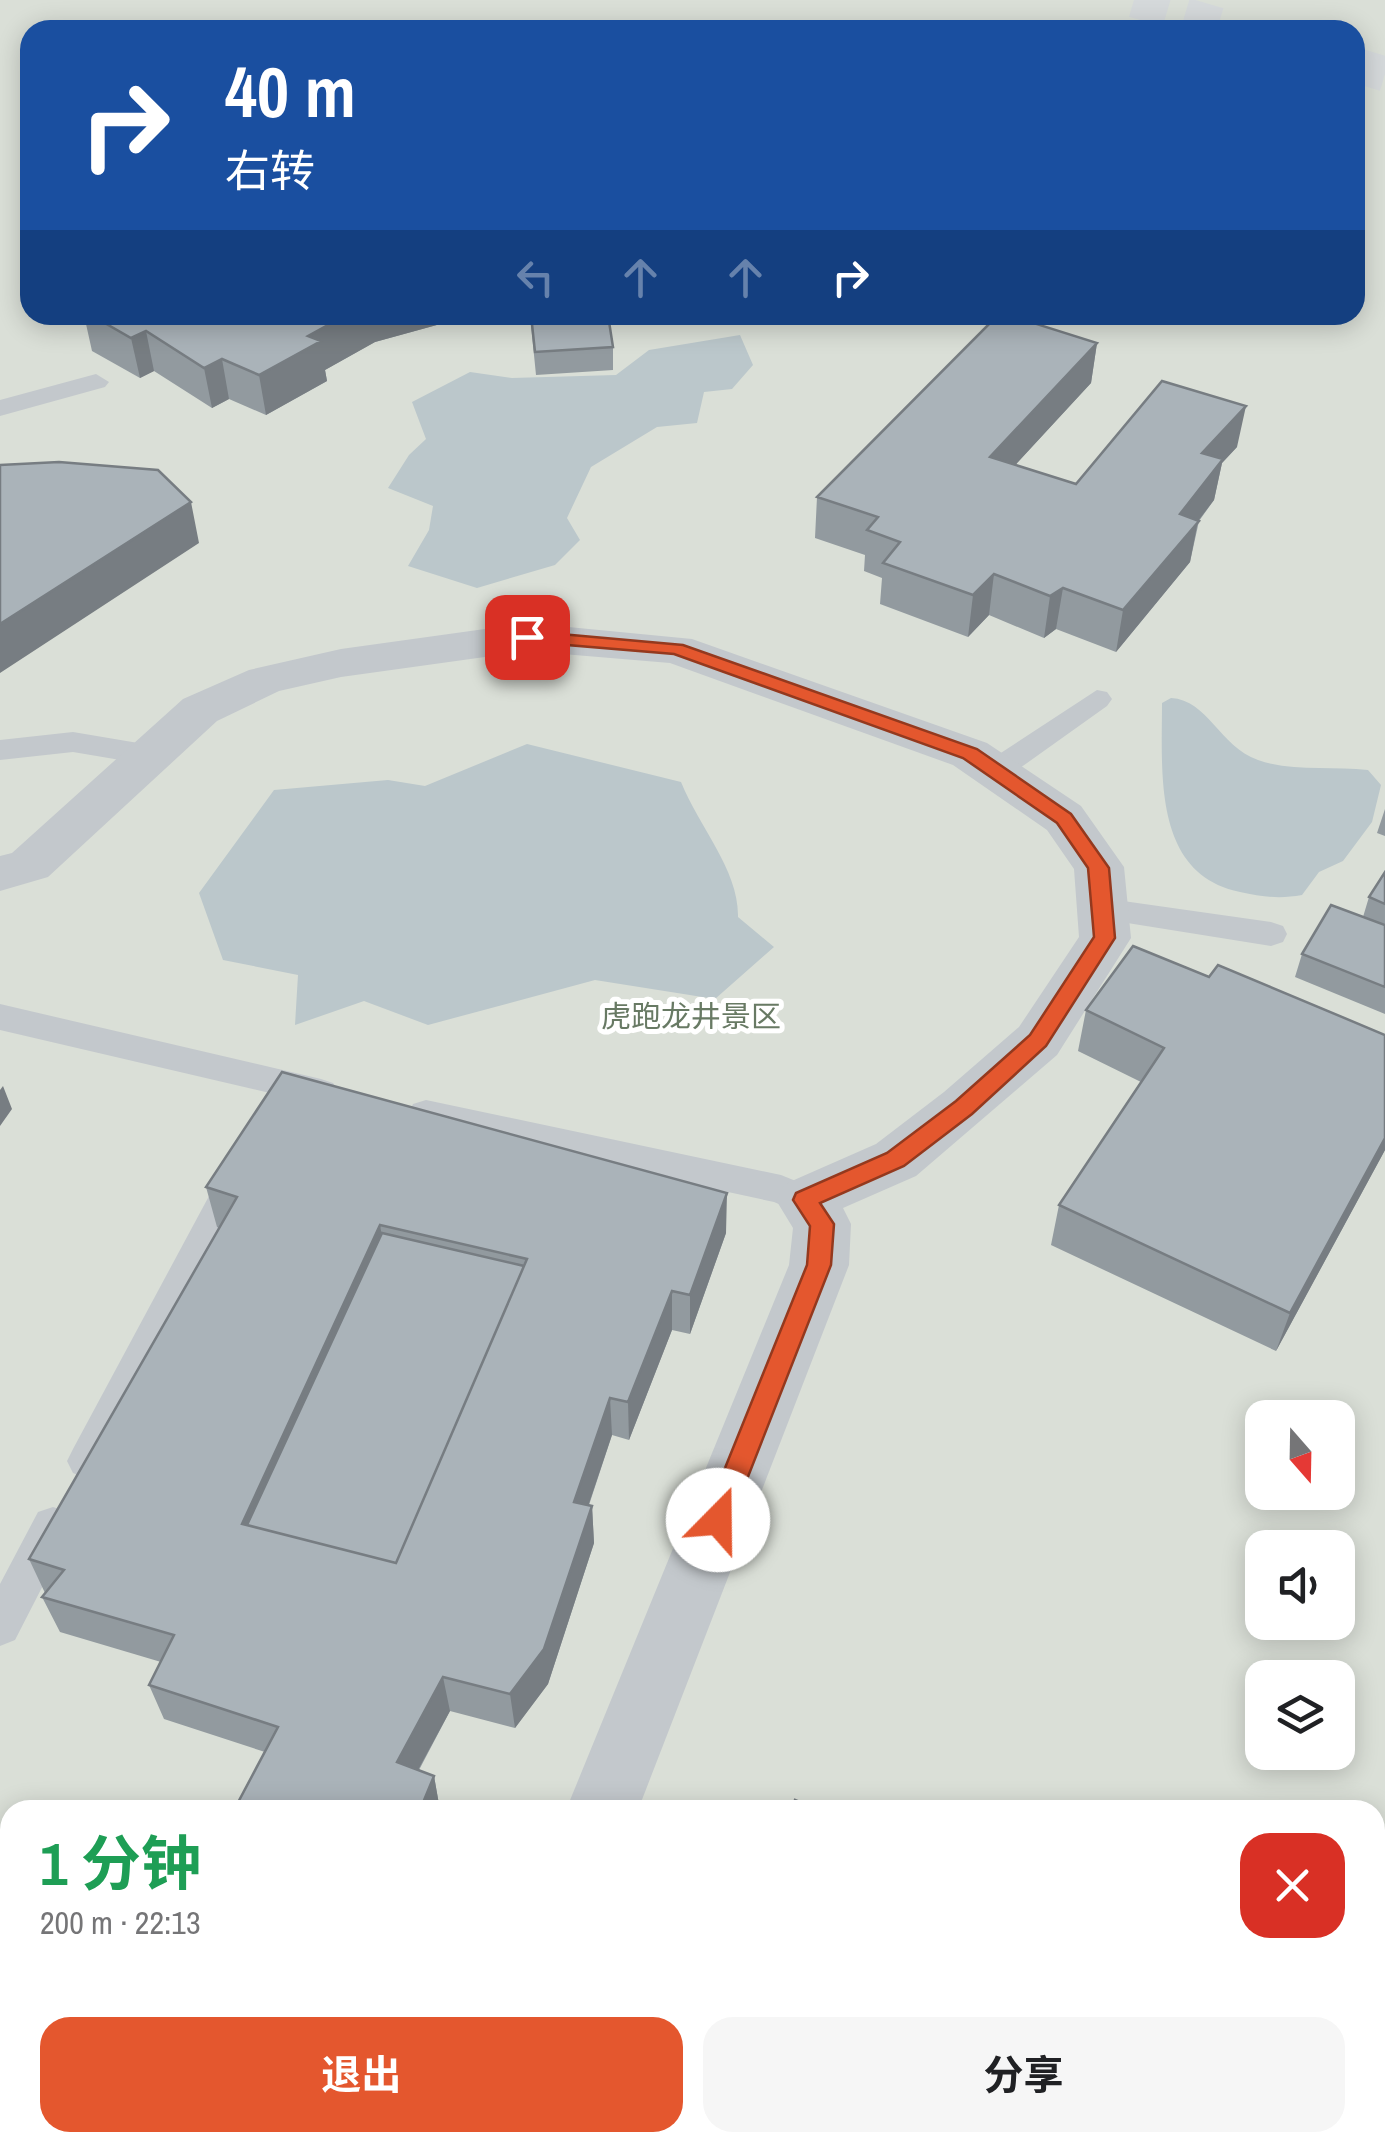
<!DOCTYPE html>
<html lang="zh">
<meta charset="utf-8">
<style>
:root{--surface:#fff;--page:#f6f6f6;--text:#202124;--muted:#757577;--accent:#e4572e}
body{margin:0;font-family:"Archivo Narrow","Noto Sans SC",sans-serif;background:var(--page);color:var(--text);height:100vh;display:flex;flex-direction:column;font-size:38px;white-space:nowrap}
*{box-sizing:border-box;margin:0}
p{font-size:32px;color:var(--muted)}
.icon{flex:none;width:55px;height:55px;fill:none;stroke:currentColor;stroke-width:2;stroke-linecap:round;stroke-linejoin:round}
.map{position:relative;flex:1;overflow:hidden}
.details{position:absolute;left:0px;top:1800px;width:1385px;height:352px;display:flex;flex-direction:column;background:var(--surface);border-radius:30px 30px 0 0;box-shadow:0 5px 25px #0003}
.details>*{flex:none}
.hud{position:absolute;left:20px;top:20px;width:1345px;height:305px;border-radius:30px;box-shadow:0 5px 25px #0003;background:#1a4fa0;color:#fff;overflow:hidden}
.needle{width:65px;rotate:160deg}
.buttons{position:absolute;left:1245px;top:1400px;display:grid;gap:20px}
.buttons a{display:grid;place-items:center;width:110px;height:110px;border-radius:20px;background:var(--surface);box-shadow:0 5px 25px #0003;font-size:50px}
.pin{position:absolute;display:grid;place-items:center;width:85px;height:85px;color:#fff;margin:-42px;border-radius:20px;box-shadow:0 5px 15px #0006}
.me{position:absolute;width:110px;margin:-55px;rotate:22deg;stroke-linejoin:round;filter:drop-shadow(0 0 8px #0008)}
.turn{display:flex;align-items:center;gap:35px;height:210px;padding:0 40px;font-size:45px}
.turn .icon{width:130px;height:130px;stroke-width:2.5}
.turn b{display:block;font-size:70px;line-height:85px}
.lanes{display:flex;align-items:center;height:95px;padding:0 40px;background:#0003;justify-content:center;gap:50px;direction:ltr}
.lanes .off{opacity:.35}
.round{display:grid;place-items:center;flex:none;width:105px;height:105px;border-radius:30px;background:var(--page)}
.head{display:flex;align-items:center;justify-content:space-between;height:170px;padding:0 40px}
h1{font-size:60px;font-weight:700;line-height:75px;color:#1e9e55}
.primary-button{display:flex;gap:20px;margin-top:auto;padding:20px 40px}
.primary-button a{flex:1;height:115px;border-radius:30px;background:var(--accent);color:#fff;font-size:40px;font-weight:700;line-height:115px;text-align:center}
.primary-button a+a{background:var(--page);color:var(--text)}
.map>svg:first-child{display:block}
</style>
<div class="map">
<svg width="1385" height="2152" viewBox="0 0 1385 2152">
<rect width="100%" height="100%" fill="#fafaf8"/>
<path fill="#dadfd7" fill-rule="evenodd" d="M0,0h1385v2152h-1385zM30,30h1325v285h-1325zM1262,1418h76v74h-76zM1262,1548h76v74h-76zM1262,1678h76v74h-76zM10,1810h1365v332h-1365z"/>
<path fill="#bbc7cb" d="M740,335l13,30 -21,24 -28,3 -7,31 -40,4 -66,40 -24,51 13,22 -25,25 -78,23 -69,-22 21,-36 4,-24 -45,-18 21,-33 17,-16 -14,-37 58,-30 42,6 104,-3 33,-25z
M1171,698c37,2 48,48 87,62 33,12 75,6 110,10l13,15 -9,37 -29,39 -24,11 -17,23c-22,4 -39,2 -62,-3 -87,-18 -78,-118 -78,-189z
M527,744l154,38c18,45 58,88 57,135l36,30 -59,52 -120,-19 -167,45 -64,-24 -69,24 3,-50 -75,-15 -24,-67 75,-103 114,-10 37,6z"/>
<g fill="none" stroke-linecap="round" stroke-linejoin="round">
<path stroke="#d5d9db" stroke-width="35" stroke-dasharray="35 18" stroke-linecap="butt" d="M1134,0l101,30
M1355,65l30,9"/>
<path fill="#c3c8cc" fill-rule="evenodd" d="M96,374l13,8 -4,5 -105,29v-16z
M1097,690l10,2 5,7 -5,7 -101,72h-22l-4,-7 4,-7z
M73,732l77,13 15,10 -15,10 -77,-13 -73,8v-20z
M1102,898l169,24 12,4 4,8 -4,8 -12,4 -181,-29 -4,-8 4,-8z
M0,1004l321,75 12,4 6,9 -6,9 -12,4 -321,-75z
M426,1100l355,75 37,15 5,10 -5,10 -13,5 -31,-13 -361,-78 -5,-10 5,-10z
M236,1166l13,4 5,10 -153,293 -14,6 -14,-6 -6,-12 6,-12 150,-279z
M53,1507l15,5 6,13 -59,115 -15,6v-62l38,-72z"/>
<path fill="#c3c8cc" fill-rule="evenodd" d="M527,623l165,16 295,104 94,63 43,61 7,71 -74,117 -141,121 -73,32 8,16 -2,41 -211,545h-72l223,-545 4,-37 -17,-28 9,-16 91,-40 68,-52 75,-65 60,-90 -5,-68 -27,-39 -94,-65 -283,-102 -143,-12 -186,26 -62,14 -62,30 -169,156 -48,14v-35l12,-3 171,-154 66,-29 92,-21z
M431,2142h79l-3,10h-80z"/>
</g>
<path fill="#929a9f" d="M84,315h359l1,8 -69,19 -50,28 2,11 -61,34 -37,-16 -17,9 -58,-37 -14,7 -48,-27z
M530,315l83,32v23l-77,5z
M1097,343l-6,40 -76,82 61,19 161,-37 -15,16 -8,37 -15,21 -9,41 -74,90 -60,-23 -12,9 -55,-23 -21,22 -88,-33 2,-26 -18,-7 1,-16 -50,-17 2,-41z
M1385,809v27l-8,-3z
M1385,872v142l-90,-37 7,-23 61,-37 6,-20z
M1086,1010l299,140 -109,201 -225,-106 8,-40 82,-123 -63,-31z
M206,1187l520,46 -36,101 -18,-4 -43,110 -17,-5 -23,70 3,1 2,37 -46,141 -33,44 -65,-17 -31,59 15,6 6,34h-206l31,-58 -101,-33 -15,-34 12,-23 -101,-30 -18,-35 3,-4 -16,-34 190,-331 -2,-1z
M874,2142h64l-3,10h-39z
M1151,2142h162l-3,10h-162z"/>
<path fill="#777d82" d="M346,315h97l1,8 -69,19 -50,28 2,11 -61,34 -7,-40 49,-39z
M146,331l8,40 -14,7 -9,-40z
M1097,343l-6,40 -106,115 5,-41z
M222,359l7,40 -17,9 -8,-40z
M1246,406l-9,41 -15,16 -8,37 -16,21 -8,41 -74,90 7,-42 57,-96 22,-61z
M191,502l8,41 -199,130v-49z
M994,574l-5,41 -21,22 5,-42z
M1063,588l-7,41 -12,9 6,-42z
M3,1086l9,23 -12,17v-36z
M1385,1138v12l-109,201 14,-38z
M727,1193l-1,40 -36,101v-39z
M380,1225l7,40 -123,271 -22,-12z
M672,1291v39l-43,110 -1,-38z
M610,1398l2,37 -35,104 -3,-37z
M592,1506l2,37 -46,141 -33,44 -5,-34z
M443,1677l7,34 -45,83 -8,-32z
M434,1776l6,34h-20z"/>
<path fill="#aab3b9" stroke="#777d82" stroke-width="2.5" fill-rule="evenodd" d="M91,315h255l-38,21 13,5 -62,34 -37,-16 -18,9 -58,-37 -15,7z
M531,315h77l5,32 -78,5z
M998,315h10l89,28 -107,114 86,27 86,-103 84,25 -44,47 21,6 -43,55 19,7 -76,89 -60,-22 -13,8 -56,-22 -21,21 -90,-32 17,-21 -33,-12 11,-13 -61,-20z
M59,462l99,8 33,32 -191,122v-159z
M1385,872v32l-16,-7z
M1331,905l54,20v62l-83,-33z
M1133,946l76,31 9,-12 167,70v103l-95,175 -231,-108 105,-157 -78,-38z
M282,1072l445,121 -37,102 -18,-4 -44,111 -18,-4 -36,104 18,4 -48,143 -34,45 -67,-17 -46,85 37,14 -14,34h-186l44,-83 -129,-42 25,-50 -132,-38 22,-27 -35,-11 208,-362 -31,-10zM380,1225l147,34 -131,304 -154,-39z
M382,1233l142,33 -128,297 -149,-38z
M795,1800l23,10h-27z
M0,1941l10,2v199h245l29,10h-284z
M1156,2142h157l-3,10h-158z"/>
<path fill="#e4572e" stroke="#94391e" stroke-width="2.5" d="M527,631l156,14 294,104 94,65 38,54 6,70 -69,108 -74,68 -68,52 -84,37 14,21 -3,41 -100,255 -4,8 -9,3 -10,-3 -4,-8 103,-255 3,-39 -17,-26 3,-7 91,-40 69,-52 74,-66 64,-98 -6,-69 -31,-45 -94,-65 -289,-104 -154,-13v-8z"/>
<g text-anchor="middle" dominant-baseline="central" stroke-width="10" stroke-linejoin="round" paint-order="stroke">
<g font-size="30" fill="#687a64" stroke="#fff">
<text x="691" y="1016">虎跑龙井景区</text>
</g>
</g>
</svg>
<div class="buttons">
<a><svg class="needle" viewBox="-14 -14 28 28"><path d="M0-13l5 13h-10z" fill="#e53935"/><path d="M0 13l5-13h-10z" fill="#757577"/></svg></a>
<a><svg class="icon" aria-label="sound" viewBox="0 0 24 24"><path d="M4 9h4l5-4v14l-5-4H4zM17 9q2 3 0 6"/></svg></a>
<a><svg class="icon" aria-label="layers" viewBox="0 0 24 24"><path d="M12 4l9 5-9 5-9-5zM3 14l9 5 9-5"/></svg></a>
</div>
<div class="pin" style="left:527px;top:637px;background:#d93025"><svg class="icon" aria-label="arrive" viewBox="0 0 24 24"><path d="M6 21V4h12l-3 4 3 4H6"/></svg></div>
<svg class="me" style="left:718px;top:1520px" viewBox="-20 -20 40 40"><circle r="19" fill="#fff"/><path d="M0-13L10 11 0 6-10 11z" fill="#e4572e"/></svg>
<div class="hud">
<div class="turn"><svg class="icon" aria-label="right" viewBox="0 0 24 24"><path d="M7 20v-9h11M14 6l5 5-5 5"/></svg><div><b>40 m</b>右转</div></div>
<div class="lanes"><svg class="icon off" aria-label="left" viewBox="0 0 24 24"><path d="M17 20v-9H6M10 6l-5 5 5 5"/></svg><svg class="icon off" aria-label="ahead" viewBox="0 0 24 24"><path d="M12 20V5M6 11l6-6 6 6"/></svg><svg class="icon off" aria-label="ahead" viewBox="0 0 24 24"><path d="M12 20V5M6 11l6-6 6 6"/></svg><svg class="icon" aria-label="right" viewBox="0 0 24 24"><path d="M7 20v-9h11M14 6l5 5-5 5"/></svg></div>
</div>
<section class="details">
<div class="head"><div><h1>1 分钟</h1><p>200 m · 22:13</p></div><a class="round" style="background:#d93025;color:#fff"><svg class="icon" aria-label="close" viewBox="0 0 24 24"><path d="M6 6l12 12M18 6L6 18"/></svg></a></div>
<div class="primary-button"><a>退出</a><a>分享</a></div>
</section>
</div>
